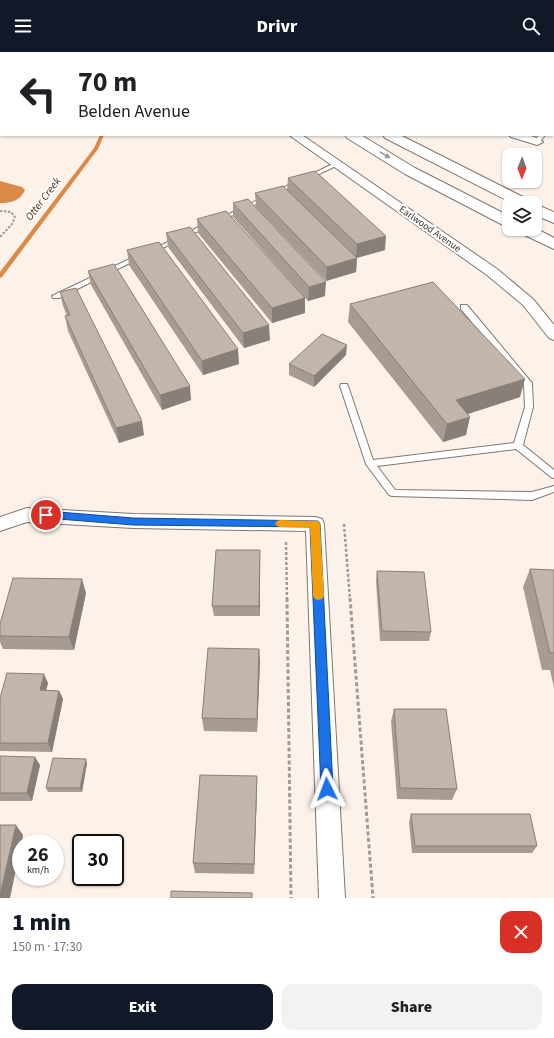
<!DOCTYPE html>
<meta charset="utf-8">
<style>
:root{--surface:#fff;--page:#f2f2f2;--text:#202124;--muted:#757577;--accent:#111827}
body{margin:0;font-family:"Source Sans 3",sans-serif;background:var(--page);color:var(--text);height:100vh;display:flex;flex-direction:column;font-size:15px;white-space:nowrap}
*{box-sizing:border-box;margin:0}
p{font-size:13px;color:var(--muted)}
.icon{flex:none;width:22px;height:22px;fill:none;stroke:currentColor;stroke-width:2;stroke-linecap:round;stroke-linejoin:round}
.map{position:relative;height:846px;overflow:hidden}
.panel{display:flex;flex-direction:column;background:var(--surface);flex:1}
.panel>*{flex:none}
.top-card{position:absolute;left:0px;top:0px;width:554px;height:84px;box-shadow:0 1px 3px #0004;background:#fff;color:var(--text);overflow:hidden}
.needle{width:26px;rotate:181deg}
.fabs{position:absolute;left:502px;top:96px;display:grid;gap:8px}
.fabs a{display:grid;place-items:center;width:40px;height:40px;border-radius:8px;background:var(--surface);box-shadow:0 1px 3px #0004;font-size:20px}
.speed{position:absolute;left:12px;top:782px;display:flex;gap:8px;font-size:20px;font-weight:700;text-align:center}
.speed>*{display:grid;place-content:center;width:52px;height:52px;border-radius:50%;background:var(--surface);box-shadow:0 1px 3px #0004;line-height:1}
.speed small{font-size:10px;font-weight:400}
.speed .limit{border:2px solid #111;border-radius:6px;background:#fff;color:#111}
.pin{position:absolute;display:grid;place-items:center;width:34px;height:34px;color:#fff;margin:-17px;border:2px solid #fff;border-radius:50%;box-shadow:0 1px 4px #0007}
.me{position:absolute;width:44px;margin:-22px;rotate:357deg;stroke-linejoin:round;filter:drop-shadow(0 0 3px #0008)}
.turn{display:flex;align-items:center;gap:14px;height:84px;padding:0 12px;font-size:18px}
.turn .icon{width:52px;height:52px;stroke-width:2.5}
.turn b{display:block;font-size:28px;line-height:34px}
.round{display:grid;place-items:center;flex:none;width:42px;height:42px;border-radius:12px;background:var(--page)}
.overview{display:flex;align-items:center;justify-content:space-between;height:68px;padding:0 12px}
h1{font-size:24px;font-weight:800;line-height:30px;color:var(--accent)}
.primary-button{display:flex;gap:8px;margin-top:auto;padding:8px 12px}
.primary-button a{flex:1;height:46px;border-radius:12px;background:var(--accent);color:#fff;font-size:16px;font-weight:800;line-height:46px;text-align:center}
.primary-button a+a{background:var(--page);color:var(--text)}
header{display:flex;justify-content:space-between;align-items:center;height:52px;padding:0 12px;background:var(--accent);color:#fff;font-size:18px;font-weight:800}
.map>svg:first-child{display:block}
</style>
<header><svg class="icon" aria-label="menu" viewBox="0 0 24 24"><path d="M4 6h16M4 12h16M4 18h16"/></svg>Drivr<svg class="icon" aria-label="search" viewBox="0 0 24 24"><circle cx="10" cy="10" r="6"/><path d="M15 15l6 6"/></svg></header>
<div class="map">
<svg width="554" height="846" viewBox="0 0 554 846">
<rect width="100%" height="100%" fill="#fdf2ea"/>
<path fill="#db8b47" d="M0,129l22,6 3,3c-5,11 -14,13 -25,13z"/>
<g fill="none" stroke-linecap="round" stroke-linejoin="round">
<path fill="#db8b47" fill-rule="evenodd" d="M100,83h4l-6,14 -96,128 -2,1v-6l94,-124z"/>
<defs>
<path id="service" d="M376,0h6v1h-6z
M539,83h6l-6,8h-4l-1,-1z
M335,111l5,1 -119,57 -5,-1z
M207,171l3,2 -1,1 -55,26h-4l-1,-1z
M140,202l2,1v2l-83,41h-6l-1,-2z
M461,253h6l65,78 1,24 -10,38 31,25v8l-3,-1 -35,-28 -139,17 18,24 137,2 22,-6v6l-22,8 -140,-4 -3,-1 -23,-31 -26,-78 1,-2h6l1,2 25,74 141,-17 11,-36 -1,-23 -63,-75z"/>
<path id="minor" d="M169,0h11l1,1h-11z
M292,0h11l1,1h-11z
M289,83h13l195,134 36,30 21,26v15l-5,-2 -26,-33 -36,-30z
M509,83c11,0 26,-1 34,7l-6,3 -26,-8z
M27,456l106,6 182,3 7,2 2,5 21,374h-26l-13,-367 -173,-3 -106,-6 -27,9v-14z"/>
<path id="motorway" d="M216,0h12l1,1h-12z
M247,0h12l1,1h-12z
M275,0h12l1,1h-12z
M345,83h16l54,33 94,48v11l-6,-2 -98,-51 -58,-36z
M383,83h17l129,65 3,3h-20l-127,-65z
M535,152l19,8v11l-19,-8z
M535,176l19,10v11l-36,-17 -2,-3z"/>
</defs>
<use href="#service" stroke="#82766d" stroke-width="2"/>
<use href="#minor" stroke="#82766d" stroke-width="2"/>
<use href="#motorway" stroke="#82766d" stroke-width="2"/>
<path stroke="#a29a94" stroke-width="2" stroke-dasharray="2.5 1.5" stroke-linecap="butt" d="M0,159l11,1 4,5 -3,7 -12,13"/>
<path stroke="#a29a94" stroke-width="2.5" stroke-dasharray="3 2" stroke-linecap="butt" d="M344,472l6,75
M286,490l1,57"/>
<path stroke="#a29a94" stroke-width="3" stroke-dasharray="4 2.5" stroke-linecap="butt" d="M287,546l4,300
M350,546l23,300"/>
<use href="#service" fill="#fff" fill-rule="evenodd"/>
<use href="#minor" fill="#fff" fill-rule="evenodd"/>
<use href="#motorway" fill="#fff" fill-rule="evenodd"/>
</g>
<path fill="#a79c93" d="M453,0h101v26h-1v-25h-96z
M288,126l97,72 -28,8 -1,14 -30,9 -70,-74 -1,-14 32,-3z
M233,151l92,93 -17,5 -75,-84z
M197,167l108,79v15l-33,10 -74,-90z
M166,181l104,107 -26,8 -76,-101z
M127,198l112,114 -36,11 -74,-110z
M88,219l103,129 -29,10 -71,-125z
M60,240l84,143 -25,8 -51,-112 -3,-15h2l-4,-10z
M350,252l170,93 -52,17 -2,21 -23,7 -95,-120z
M346,303l-32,32 -25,-12v-11z
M260,508v56h-46l-2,-10z
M530,517l24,1v118l-4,-18h-8l-19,-83z
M377,519l54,61 -2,9h-49l-4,-60z
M86,541l-12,57 -71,-1 -3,-7v-18z
M259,597l1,13 -3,70 -53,-1 -2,-13z
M48,631l-2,7 13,1 4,8 -11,53 -52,-1v-53z
M394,657l63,80 -5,11 -55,-1 -6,-78z
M0,704l40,9 -8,36h-32z
M87,711l-5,29h-34l-2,-4z
M257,724v11l-3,87 -59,-1 -2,-10z
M411,762l126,32 -5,7h-120l-3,-31z"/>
<path fill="#887f78" d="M386,184l-1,14 -29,8 1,-14z
M357,206l-1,14 -30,9 1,-14z
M326,230l-1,14 -17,5 1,-14z
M305,246v15l-33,10v-15z
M269,273l1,15 -26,8 -1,-15z
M347,293l-1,10 -32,32v-11z
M238,297l1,15 -36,11 -1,-14z
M525,327l-5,18 -68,22 4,-19z
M190,334l1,14 -29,10 -2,-15z
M470,365l-4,18 -23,7 4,-18z
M142,369l2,14 -25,8 -3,-15z
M260,498v66l-1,-10z
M82,527l4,14 -12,57 -5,-13z
M259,597l1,13 -3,70v-13z
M44,622l4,9 -4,16 -4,-9z
M59,639l4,8 -11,53 -4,-9z
M35,705l5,8 -8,36 -5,-8z
M86,707l1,4 -5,29 -2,-4z
M257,724v11l-3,87v-10z
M16,773l7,10 -1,8h-1v3l-11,52h-10v-3z"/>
<path fill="#c2b5ab" stroke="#887f78" d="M514,0h40v10h-1v-9h-35z
M315,119l71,65 -29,8 -69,-66z
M283,134l74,72 -30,9 -72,-74z
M248,147l78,83 -17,5 -76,-84z
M226,159l79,87 -33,10 -75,-89z
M190,175l79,98 -26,8 -77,-100z
M159,190l79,107 -36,12 -75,-111z
M114,212l76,122 -30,9 -72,-124z
M433,230l92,97 -69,21 14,17 -23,7 -97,-120z
M76,236l66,133 -26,7 -51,-112 5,-1 -10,-23z
M322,282l25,11 -33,31 -25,-12z
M216,498h44l-1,56h-47z
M530,517l24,1v83h-4z
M377,519l47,1 7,60 -49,-1z
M13,526l69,1 -13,58 -69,-1v-12z
M208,596l51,1 -2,70 -55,-1z
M7,621l37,1 -4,16 19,1 -11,52h-48v-45z
M394,657h52l11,80 -57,-1z
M0,704l35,1 -8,36h-27z
M53,706l33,1 -6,29h-34z
M200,723l57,1 -3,88 -61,-1z
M411,762h119l7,32h-122z
M0,773h16l-16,70z
M171,839l81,2v5h-81z"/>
<defs><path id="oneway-solid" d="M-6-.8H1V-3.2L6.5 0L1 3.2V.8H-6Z"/></defs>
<use fill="#9c9a98" href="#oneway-solid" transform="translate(385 103) rotate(31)"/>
<path fill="#1a73e8" stroke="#114b97" d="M46,459l87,7 185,3 2,3 13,265 -1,4 -5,2 -4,-2 -2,-4 -11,-262 -177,-2 -87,-7 -4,-1 -1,-2 1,-3z"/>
<path fill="#f59e0b" d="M280,468l38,1 2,3 4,72 -2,3 -4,1 -3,-1 -2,-3 -3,-69h-30l-3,-1 -2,-2 2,-3z"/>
<g text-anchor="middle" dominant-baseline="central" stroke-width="4" stroke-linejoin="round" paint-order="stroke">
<g font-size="10" fill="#393430" stroke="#fff">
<text transform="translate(430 177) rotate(35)">Earlwood Avenue</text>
</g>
<g font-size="11" font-style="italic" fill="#4c2c0f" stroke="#fff">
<text transform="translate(43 147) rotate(-53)">Otter Creek</text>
</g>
</g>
</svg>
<div class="fabs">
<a><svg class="needle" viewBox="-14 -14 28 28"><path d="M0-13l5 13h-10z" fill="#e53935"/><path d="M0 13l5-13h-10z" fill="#757577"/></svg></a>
<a><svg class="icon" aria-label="layers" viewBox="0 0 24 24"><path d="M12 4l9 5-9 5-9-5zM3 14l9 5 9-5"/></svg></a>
</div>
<div class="speed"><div>26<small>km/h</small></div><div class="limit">30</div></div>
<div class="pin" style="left:46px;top:463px;background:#d93025"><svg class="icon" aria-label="arrive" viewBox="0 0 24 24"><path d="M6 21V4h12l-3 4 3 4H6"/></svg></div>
<svg class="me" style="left:327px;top:737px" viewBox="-20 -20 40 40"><path d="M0-17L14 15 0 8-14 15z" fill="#1a73e8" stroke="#fff" stroke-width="4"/></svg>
<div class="top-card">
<div class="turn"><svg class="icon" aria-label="left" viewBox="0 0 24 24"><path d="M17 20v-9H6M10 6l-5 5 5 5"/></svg><div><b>70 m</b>Belden Avenue</div></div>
</div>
</div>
<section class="panel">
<div class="overview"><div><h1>1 min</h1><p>150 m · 17:30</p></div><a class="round" style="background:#d93025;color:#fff"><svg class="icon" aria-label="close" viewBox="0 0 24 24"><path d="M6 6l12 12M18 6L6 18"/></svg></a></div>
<div class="primary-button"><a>Exit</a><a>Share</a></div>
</section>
